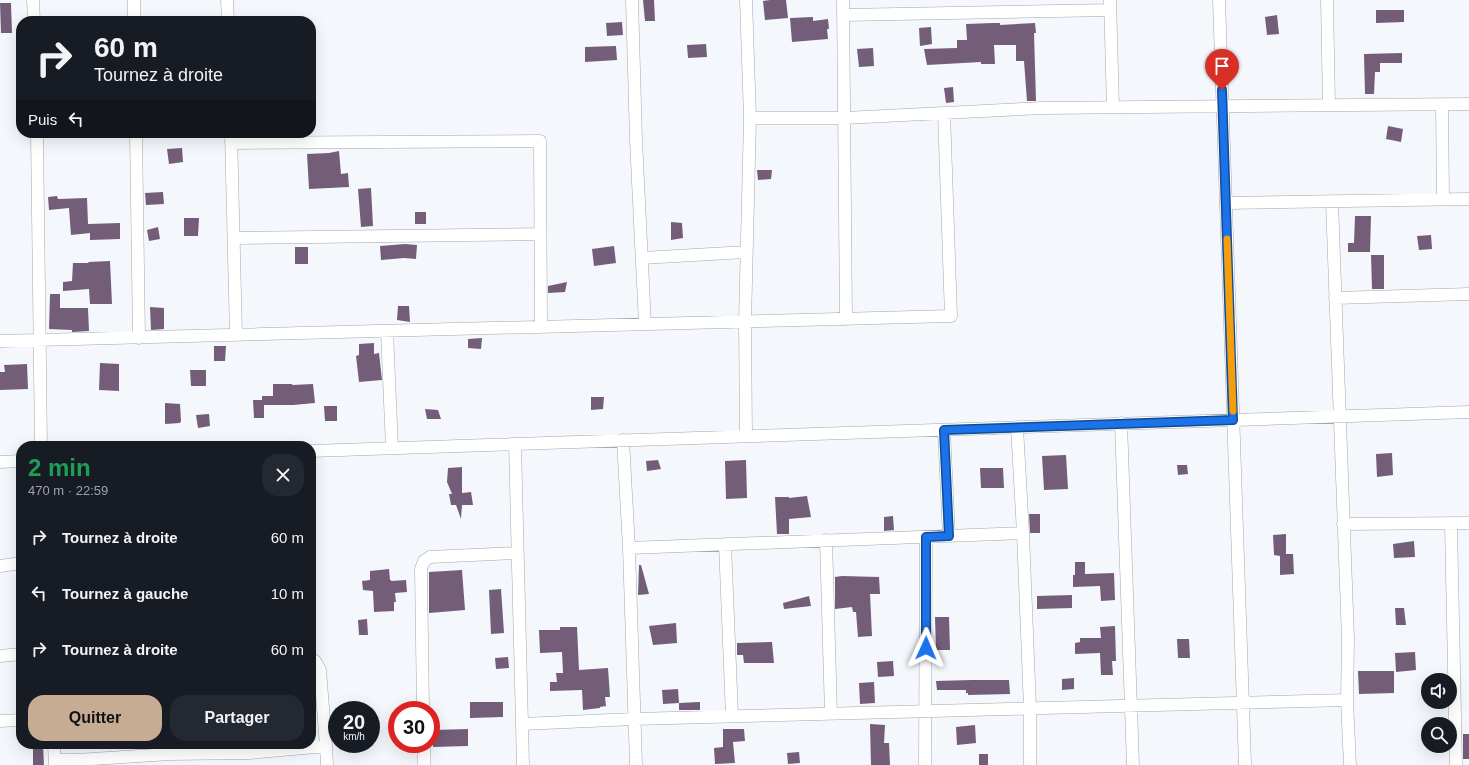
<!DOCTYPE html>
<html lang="fr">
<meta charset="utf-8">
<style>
:root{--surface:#171b24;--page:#242831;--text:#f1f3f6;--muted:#9ea1a6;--accent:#c7ac94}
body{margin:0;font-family:Helvetica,sans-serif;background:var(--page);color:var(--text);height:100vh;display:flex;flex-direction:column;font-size:15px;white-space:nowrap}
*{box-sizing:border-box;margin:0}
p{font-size:13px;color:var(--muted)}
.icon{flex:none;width:22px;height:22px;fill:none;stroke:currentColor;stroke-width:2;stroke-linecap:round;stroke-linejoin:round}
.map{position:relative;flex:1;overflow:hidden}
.drawer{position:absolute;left:16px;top:441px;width:300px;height:308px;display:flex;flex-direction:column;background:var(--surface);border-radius:16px;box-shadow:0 4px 16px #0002}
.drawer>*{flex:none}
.guide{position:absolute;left:16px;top:16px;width:300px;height:122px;border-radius:16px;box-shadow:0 4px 16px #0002;background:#171b24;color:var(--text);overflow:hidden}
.tools{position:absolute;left:1421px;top:673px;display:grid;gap:8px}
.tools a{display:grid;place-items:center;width:36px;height:36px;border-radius:50%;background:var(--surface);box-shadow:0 4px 16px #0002;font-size:20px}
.speed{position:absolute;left:328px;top:701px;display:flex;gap:8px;font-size:20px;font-weight:700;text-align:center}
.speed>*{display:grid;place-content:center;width:52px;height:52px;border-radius:50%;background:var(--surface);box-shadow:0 4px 16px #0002;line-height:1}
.speed small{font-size:10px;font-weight:400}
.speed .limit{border:6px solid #d22;background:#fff;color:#111}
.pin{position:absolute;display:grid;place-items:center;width:34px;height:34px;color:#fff;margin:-41px -17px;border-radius:50% 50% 50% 0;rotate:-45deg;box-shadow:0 0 4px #0007}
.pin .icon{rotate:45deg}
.me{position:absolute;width:44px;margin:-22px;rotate:1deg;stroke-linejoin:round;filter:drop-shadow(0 0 3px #0008)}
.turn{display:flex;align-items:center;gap:14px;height:84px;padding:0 12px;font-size:18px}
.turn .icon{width:52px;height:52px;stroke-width:2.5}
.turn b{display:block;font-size:28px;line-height:34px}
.then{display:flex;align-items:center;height:38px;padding:0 12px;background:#0003;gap:8px;font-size:15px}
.round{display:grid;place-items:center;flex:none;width:42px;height:42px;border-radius:16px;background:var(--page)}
.summary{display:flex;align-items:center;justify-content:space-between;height:68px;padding:0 12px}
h1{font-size:24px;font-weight:600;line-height:30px;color:#1e9e55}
.button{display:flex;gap:8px;margin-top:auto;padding:8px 12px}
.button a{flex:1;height:46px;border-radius:16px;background:var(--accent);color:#111;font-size:16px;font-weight:600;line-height:46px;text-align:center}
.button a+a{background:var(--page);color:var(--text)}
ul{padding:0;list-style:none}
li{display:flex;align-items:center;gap:12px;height:56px;padding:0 12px}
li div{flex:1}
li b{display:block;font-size:15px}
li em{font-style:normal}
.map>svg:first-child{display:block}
</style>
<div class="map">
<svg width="1469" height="765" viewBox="0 0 1469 765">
<rect width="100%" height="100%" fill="#f4f8fd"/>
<path fill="#735d79" d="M643,0h11l1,21h-10z
M770,0h16l2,18 -23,2 -2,-19z
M0,3h11l1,30h-11z
M1376,10h28v12l-28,1z
M1277,15l2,19 -12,1 -2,-18z
M813,17v4l15,-2 1,10h-2l1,10 -36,3 -2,-24z
M622,22l1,13 -16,1 -1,-13z
M993,23h7v2l35,-2 1,10h-2l2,68h-9l-3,-40h-8v-16h-22l1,19h-14v-2l-54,3 -3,-16 33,-1v-8h10l-1,-16z
M931,27l1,17 -12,2 -1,-18z
M706,44l1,13 -19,1 -1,-13z
M616,46l1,14 -32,2v-15z
M873,48l1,18 -15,1 -2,-18z
M1402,53v10h-22v9h-5l-1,22h-9l-1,-40z
M953,87l1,15 -8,1 -2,-15z
M1388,126l15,3 -2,13 -15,-3z
M182,148l1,14 -14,2 -2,-15z
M339,151l2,23 7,-1 1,14 -40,2 -2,-35 22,-1z
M757,170h15l-1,9 -13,1z
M371,188l2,38 -12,1 -3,-38z
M163,192l1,12 -18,1 -1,-12z
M57,196l1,3 29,-1 1,26 32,-1v16l-30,1v-7l-19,2 -2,-27 -20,2 -1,-13z
M415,212h11v12h-11z
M1355,216h16l-1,36h-22v-9h6z
M184,218h15l-1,18h-14z
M671,222l11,1 1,15 -12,2z
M158,227l2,12 -11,2 -2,-11z
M1431,235l1,14 -13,1 -2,-14z
M405,244l12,1 -1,14 -12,-1 -23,2 -1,-14z
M614,246l2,17 -22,3 -2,-17z
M295,247h13v17h-13z
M1371,255h13v34h-12z
M110,261l2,43h-22l-1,-15 -26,2v-9l9,-1 1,-18h16l-1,-1z
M567,282l-2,10 -17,1v-7z
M50,294h10v14h28l1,23 -17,1v-2l-23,-1z
M398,306h11l1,16 -13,-2z
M150,307l14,1v21l-13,1z
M482,338l-1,11 -13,-1v-9z
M374,343v11l5,-1 3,27 -23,2 -3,-26 3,-1v-11z
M214,346h12l-1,15h-11z
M100,363l19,1v27l-20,-1z
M27,364l1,25 -28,1v-18h5l-1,-7z
M190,370h16v16h-15z
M273,384h19v1l21,-1 2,19 -22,2h-29v13h-10l-1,-18h9v-4h11z
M591,397h13l-1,12 -12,1z
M165,403l15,1 1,17 -1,2 -15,1z
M324,406h13v15h-12z
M425,409l13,1 3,9h-14z
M209,414l1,12 -12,2 -2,-13z
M1392,453l1,22 -16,2 -1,-23z
M1066,455l2,34 -24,1 -2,-34z
M658,460l3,9 -14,2 -1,-10z
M746,460l1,38 -21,1 -1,-38z
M1177,465h10l1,9 -10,1z
M462,467v26l9,-1 2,13h-11l-1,14 -5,-14h-5l-2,-11h3l-5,-12 1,-14z
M980,468h23l1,20h-23z
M807,496l4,21 -22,2v15h-12l-2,-37h14v1z
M1029,514h11v19h-10z
M893,516l1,14 -10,1v-14z
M1286,534v20h7l1,20 -14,1v-19l-6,-1 -1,-20z
M1414,541l1,16 -21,1 -1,-14z
M1075,562h10v12l29,-1 1,27 -14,1 -1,-15 -27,1v-12h2z
M639,565h2l8,29 -11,1z
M389,569l1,11h1v1l15,-1 1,12 -12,1 1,9h-2v9l-20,1 -1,-21 -10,-1 -1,-9 8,-1v-9z
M462,570l3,40 -36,3v-41z
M842,576l37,1 1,17h-10l2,42 -14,1 -2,-25h-3l-1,-5 -17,2v-32z
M501,589l3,44 -13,1 -2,-44z
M1072,595v13l-35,1v-13z
M809,596l2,10 -27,3 -1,-6z
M1395,608h9l2,17h-10z
M935,617h14l1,33h-14z
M367,619l1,16h-9l-1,-15z
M676,623l1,20 -24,2 -4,-19z
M1115,626l1,35h-4l1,14h-12l-1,-22 -25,1v-11l5,-1v-4h21l-1,-11z
M560,627h17l2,43 29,-2 2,29h-5l1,9 -6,1v1l-17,2 -1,-20 -32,1v-9h7l-1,-9h7l-1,-21 -22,1 -1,-23h21z
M1177,639h12l1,19h-12z
M772,642l2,21h-30l-1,-8h-6v-12z
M1415,652l1,18 -20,2 -1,-19z
M508,657l1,11 -13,1 -1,-11z
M893,661l1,15 -16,1 -1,-15z
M1358,671h36v22l-35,1z
M1074,678v11l-12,1v-11z
M972,680h37l1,14 -42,1v-2h-2v-3h-29l-1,-9z
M874,682l1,21 -15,1 -1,-21z
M678,689l1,14 -16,1 -1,-14z
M470,702h33v15l-33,1z
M700,702v8h-21v-7z
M870,724l15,1 -1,18h5l1,22h-19z
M975,725l1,18 -19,2 -1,-18z
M468,729v17l-35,1v-17z
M723,729h21l1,12 -12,1 2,21 -20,1 -1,-16 9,-1z
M1463,734h6v25h-6z
M33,744h10l1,21h-11z
M799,752l1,11 -12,1 -1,-11z
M979,754h9v11h-9z"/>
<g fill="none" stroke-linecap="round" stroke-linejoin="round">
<defs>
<path id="minor" d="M33,0l1,21
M134,0v21
M227,0l1,21
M632,0l4,140 9,184
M843,0l3,319
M1110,0l3,107
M1219,0l26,765
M1327,0l2,105
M843,15l267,-5
M1442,105l1,94
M750,118h95l198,-10 426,-4
M37,133l4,313
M136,133l3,205
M231,133l5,202
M231,143l309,-2 1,186
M1332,202l16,438 -1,60 3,65
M1226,203l243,-4
M234,238l306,-4
M642,258l104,-6
M1335,298l134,-4
M387,331l5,117
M0,341l951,-25 -7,-203
M1121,423l12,342
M1017,427l6,106 7,175v57
M944,430l5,106
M746,436l-1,-114 5,-204 -4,-118
M623,440l6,108 7,217
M515,444l8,321
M311,451l1158,-39
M0,462l21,-1
M1343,524l126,-1
M1451,524l5,241
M826,540l5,174
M725,544l7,172
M629,548l394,-15
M0,566l21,-3
M0,656l21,-2
M311,659l4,2 5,9 6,76
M423,710l-2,-141 3,-8 6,-4 88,-4
M0,721l21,-1
M522,724l112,-5 713,-19
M54,744l1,21
M424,744v21
M55,760h22l93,-6 79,-1 77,-7 1,19
M925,765l1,-228"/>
</defs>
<use href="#minor" stroke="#a3a6ab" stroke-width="13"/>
<use href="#minor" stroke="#fff" stroke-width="12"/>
</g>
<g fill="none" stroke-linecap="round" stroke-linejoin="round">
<defs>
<path id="route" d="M926,648v-111l23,-1 -5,-106 289,-10 -11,-330"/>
</defs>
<use href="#route" stroke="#114b97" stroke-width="10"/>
<use href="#route" stroke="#1a73e8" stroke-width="7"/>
<path stroke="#f59e0b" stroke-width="7" d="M1227,239l6,172"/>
</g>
</svg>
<div class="tools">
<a><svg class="icon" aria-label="sound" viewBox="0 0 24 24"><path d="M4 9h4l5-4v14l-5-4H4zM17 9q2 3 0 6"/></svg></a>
<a><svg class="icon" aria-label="search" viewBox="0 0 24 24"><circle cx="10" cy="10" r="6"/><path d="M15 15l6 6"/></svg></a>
</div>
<div class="speed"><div>20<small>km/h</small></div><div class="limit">30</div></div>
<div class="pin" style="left:1222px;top:90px;background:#d93025"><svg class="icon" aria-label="arrive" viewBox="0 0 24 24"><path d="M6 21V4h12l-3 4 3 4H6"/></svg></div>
<svg class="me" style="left:926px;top:648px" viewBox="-20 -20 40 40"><path d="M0-17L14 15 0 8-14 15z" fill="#1a73e8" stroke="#fff" stroke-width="4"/></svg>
<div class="guide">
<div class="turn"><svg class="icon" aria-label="right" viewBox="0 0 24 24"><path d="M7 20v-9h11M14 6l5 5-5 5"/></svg><div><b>60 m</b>Tournez à droite</div></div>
<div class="then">Puis<svg class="icon" aria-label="left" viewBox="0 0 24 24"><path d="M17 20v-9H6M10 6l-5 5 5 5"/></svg></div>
</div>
<section class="drawer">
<div class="summary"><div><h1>2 min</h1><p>470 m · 22:59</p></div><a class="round"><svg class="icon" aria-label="close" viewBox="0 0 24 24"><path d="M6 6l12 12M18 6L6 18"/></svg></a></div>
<ul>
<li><svg class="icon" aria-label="right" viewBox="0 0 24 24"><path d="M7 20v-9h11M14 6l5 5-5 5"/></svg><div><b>Tournez à droite</b></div><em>60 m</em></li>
<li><svg class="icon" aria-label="left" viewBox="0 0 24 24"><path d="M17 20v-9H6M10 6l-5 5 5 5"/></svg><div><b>Tournez à gauche</b></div><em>10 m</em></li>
<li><svg class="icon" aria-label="right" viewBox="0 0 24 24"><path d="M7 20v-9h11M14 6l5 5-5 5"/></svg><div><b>Tournez à droite</b></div><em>60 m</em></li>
</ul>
<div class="button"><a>Quitter</a><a>Partager</a></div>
</section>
</div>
